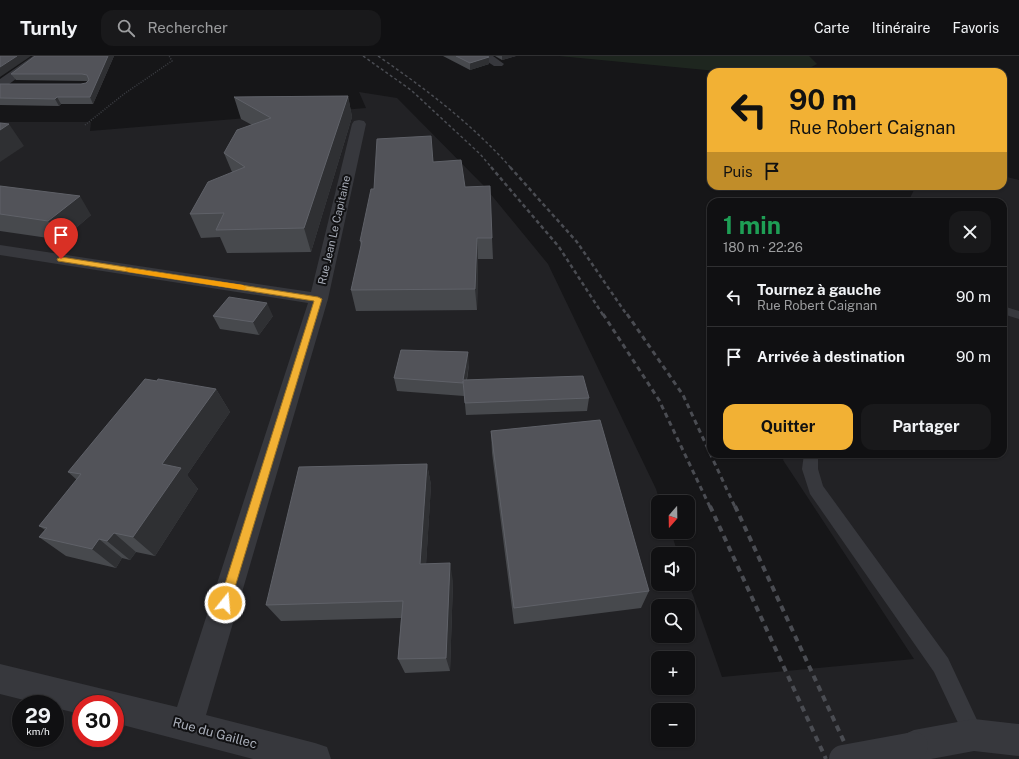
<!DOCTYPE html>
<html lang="fr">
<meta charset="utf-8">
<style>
:root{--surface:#101012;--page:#19191b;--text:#f1f3f6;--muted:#9c9d9f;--line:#303032;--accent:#f2b134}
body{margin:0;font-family:"Public Sans",sans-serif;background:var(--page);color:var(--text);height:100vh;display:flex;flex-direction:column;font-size:15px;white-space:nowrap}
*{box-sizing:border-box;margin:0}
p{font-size:13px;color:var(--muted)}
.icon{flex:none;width:22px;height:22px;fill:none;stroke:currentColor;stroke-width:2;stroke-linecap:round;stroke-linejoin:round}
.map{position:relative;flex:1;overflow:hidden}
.details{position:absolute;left:707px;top:142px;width:300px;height:260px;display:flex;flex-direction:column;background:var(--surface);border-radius:12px;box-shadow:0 1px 3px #0004,0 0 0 1px var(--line)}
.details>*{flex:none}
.top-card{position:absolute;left:707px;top:12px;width:300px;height:122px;border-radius:12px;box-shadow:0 1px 3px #0004,0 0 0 1px var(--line);background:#f2b134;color:#111;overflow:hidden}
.needle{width:26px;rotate:200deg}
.tools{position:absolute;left:651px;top:439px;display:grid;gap:8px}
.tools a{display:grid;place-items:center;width:44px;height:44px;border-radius:8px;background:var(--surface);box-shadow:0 1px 3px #0004,0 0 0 1px var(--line);font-size:20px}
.speed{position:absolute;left:12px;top:639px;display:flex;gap:8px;font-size:20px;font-weight:700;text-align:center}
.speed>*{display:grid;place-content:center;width:52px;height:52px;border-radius:50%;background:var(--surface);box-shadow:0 1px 3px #0004,0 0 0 1px var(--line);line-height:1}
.speed small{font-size:10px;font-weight:400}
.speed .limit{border:6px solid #d22;background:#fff;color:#111}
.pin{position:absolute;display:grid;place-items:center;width:34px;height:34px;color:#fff;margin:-41px -17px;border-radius:50% 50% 50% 0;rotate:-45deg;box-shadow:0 0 4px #0007}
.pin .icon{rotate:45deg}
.me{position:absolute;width:44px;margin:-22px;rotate:17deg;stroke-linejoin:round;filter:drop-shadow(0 0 3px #0008)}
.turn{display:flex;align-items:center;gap:14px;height:84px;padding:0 16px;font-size:18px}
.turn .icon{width:52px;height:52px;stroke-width:2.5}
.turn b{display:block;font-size:28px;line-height:34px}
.then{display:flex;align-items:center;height:38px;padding:0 16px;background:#0003;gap:8px;font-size:15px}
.round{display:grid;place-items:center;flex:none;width:42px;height:42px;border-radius:12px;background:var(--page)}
.overview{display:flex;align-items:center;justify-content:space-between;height:68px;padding:0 16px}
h1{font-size:24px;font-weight:700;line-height:30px;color:#1e9e55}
.primary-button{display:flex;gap:8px;margin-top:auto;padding:8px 16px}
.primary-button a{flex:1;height:46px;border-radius:12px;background:var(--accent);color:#111;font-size:16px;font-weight:700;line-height:46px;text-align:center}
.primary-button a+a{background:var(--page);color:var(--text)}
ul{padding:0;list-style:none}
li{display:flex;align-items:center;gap:12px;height:60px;padding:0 16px;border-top:1px solid var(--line)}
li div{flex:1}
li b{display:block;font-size:15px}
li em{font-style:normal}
header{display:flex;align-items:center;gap:24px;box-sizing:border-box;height:56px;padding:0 20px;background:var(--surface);border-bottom:1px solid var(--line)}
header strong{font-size:19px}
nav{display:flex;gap:22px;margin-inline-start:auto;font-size:14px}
.search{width:280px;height:36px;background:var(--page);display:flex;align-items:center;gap:10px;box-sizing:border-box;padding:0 14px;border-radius:12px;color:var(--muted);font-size:15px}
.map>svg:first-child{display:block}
</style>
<header>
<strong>Turnly</strong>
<div class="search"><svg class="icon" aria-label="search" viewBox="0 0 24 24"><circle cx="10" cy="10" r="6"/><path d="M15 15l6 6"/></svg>Rechercher</div>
<nav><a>Carte</a><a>Itinéraire</a><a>Favoris</a></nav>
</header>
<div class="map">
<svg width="1019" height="703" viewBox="0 0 1019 703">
<rect width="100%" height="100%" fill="#161618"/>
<path fill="#222225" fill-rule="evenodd" d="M359,36l38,6 87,88 64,78 108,225 4,13h-2v30h13l7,22h-20v30h30v-3l34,96 192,-18 -131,-199 3,-6h217v-252h-95l8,-16h87v-10l16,4v579h-1019v-637h91l-1,9 276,-23zM658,550h30v30h-30zM658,602h30v30h-30zM21,648h34v34h-34zM81,648h34v34h-34zM658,654h30v30h-30z"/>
<path fill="#1e261f" d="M559,0h250l8,8 -15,8h-75z"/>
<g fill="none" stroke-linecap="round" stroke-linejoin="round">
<path stroke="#3d3f44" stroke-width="1.5" stroke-dasharray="1 1.5" stroke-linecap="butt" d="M85,69l39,-31 48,-33 -3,-5"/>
<path fill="#37383d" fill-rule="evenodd" d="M1003,250l16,5v8l-16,-5z
M804,398h14v15l5,17 125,172 36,77 -3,7 -7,3 -7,-3 -33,-70 -124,-178 -8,-25z"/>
<path fill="#37383d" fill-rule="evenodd" d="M33,0h13l-42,32 -4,1v-10z
M479,0h14l11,8 -2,2h-8z
M359,64l5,1 2,3 -38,175 -122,416 109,28 12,4 4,12h-78l-138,-36v-19h-34v10l-26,-6v-4h-15l-40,-10v-30l177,43 131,-404 -308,-48v-10l311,47 41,-168 2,-3z
M974,663l45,5v32l-45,-5 -43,8h-25l-3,-2 -5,-11 5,-11 11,-5z"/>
<path stroke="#4a4c52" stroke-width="1.5" stroke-dasharray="3 2.5" stroke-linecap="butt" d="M363,0l48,34 69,64 12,14
M378,0c48,33 95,69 133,112"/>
<path stroke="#4a4c52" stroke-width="2.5" stroke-dasharray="4 3" stroke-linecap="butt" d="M491,111l68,80 44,68
M510,111l67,75 50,73"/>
<path stroke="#4a4c52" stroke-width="3" stroke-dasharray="5 4" stroke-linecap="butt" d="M603,258l56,86 51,107
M627,258l56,81 52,112"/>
<path stroke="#4a4c52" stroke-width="4" stroke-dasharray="6 5" stroke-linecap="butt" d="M710,450l116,253
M735,450l117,253"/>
<path stroke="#37383d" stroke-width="28" d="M843,703l71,-13"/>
</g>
<path fill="#47494d" d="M114,0l-21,48h-32l-2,2 -59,-1v-21h81l5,-1 1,-2h-2l-69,-1 -5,-6z
M443,0h44l2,1v7l-19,6z
M495,0h21l-14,4z
M348,40l4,21 -41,135 -84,1 -7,-16 -19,1 -11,-24 42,-42 -8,-19 28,-28 -11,-6 -7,-22z
M434,106l31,25 27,51 1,21h-15l-1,51 -121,1 -5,-21 10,-43 -1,-6z
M0,130l91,29 -29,25 -62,-9z
M213,260h60l-14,19 -39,-6z
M469,309l-2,15 122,18 -2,13 -121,4 -2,-21v2l-67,-5 -3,-13z
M157,325l59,8 14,23 -43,63 11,14 -43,67 -19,-4 -6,8 -8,-2 -6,10 -50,-12 -27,-19 6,-7 -6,-4 38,-46 -9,-8z
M491,375l158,160 -8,17 -127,16 -22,-171z
M427,408l4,21 -5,79 27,17 -3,90 -45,2 -7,-14 3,-41 -120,3 -15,-16z"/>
<path fill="#2f3033" d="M17,0h14l-31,21v-10z
M108,0h6l-21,48 -3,-7z
M502,0h14l-14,4z
M489,1v7l-19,6v-7z
M348,40l4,21 -41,135 -7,-24z
M57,41l4,7 -2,2 -4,-7z
M9,68l15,22 -24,16v-32z
M431,80l2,20 2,26 -2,-20z
M80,140l11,19 -29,25 -14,-19z
M477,182l1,21 -1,51 -2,-21z
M267,247l6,13 -14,19 -6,-13z
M468,296l1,13 -5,28 -1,-13z
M216,333l14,23 -43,63 11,14 -43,67 -22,-19 29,-73z
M427,408l4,21 -6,97 -5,-18z
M114,477l22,19 -6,8 -23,-19z
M99,483l23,19 -6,10 -24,-19z
M450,507l3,18 -3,90 -4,-13z"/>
<path fill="#525359" stroke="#5f6168" d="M0,0h17l-17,11z
M35,0h73l-18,41h-33l-2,2 -55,-1v-14h81l5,-1 3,-3 -2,-5 -5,-1h-71z
M456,0h31l2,1 -19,6z
M348,40l-44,132 -88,2 8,-17 -34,1 18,-32 37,-15 -21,-14 13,-23 34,-12 -37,-21z
M0,67l9,1 -9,6z
M431,80l2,26 28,-2 4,27 25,-1 2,52h-15l-2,51 -124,1 11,-49h-2l11,-52h3l3,-50z
M0,130l80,10 -32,25 -48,-7z
M229,241l38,6 -14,19 -40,-6z
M401,294l67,2 -5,28 120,-4 6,22 -124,5 -2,-22v2l-69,-5z
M145,323l12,2 1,-2 58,10 -54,75 19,4 -48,69 -19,-4 -7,8 -8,-2 -7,10 -53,-12 8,-9 -8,-2 42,-52 -13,-2z
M600,364l49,171 -135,17 -23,-177z
M427,408l-7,100 30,-1 -4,95 -48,1 5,-58 -137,4 33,-138z"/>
<path fill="#f2b134" stroke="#9d7322" d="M61,201l257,40 4,2 -93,308 -4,2 -4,-2 -2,-4 95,-302 -256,-40 -1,-2z"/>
<path fill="#f59e0b" d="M126,212l117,17 4,3 -4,2 -114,-18 -4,-2z"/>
<g text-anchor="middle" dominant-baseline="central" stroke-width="4" stroke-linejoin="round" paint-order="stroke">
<g font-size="11" fill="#a8adb8" stroke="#111113">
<text transform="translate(334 174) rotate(-77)">Rue Jean Le Capitaine</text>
</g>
<g font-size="13" fill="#a8adb8" stroke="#111113">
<text transform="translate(215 677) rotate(15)">Rue du Gaillec</text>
</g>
</g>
</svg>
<div class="tools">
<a><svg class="needle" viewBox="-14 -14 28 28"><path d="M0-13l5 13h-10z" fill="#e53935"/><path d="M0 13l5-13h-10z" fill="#9c9d9f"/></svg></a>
<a><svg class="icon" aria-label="sound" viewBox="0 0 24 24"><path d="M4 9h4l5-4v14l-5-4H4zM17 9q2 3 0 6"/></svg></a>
<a><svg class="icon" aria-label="search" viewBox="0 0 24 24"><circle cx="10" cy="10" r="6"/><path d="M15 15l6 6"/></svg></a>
<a>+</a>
<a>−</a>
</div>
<div class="speed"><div>29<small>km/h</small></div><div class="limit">30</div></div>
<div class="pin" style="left:61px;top:203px;background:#d93025"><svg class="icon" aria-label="arrive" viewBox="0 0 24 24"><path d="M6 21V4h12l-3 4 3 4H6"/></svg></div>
<svg class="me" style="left:225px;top:547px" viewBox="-20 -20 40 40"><circle r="17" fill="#f2b134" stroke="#fff" stroke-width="3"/><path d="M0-11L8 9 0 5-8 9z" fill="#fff"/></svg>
<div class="top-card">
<div class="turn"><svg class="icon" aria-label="left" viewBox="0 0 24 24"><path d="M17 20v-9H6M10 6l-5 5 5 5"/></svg><div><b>90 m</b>Rue Robert Caignan</div></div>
<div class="then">Puis<svg class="icon" aria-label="arrive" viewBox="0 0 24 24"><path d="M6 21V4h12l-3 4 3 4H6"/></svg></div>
</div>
<section class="details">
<div class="overview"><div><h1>1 min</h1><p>180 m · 22:26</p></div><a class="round"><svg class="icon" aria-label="close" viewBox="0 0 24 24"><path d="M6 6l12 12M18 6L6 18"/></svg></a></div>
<ul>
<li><svg class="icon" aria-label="left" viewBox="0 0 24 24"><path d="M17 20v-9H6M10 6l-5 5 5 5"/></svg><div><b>Tournez à gauche</b><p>Rue Robert Caignan</p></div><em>90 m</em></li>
<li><svg class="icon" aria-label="arrive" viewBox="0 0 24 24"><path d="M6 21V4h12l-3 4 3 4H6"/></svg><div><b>Arrivée à destination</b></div><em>90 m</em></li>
</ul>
<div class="primary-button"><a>Quitter</a><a>Partager</a></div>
</section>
</div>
